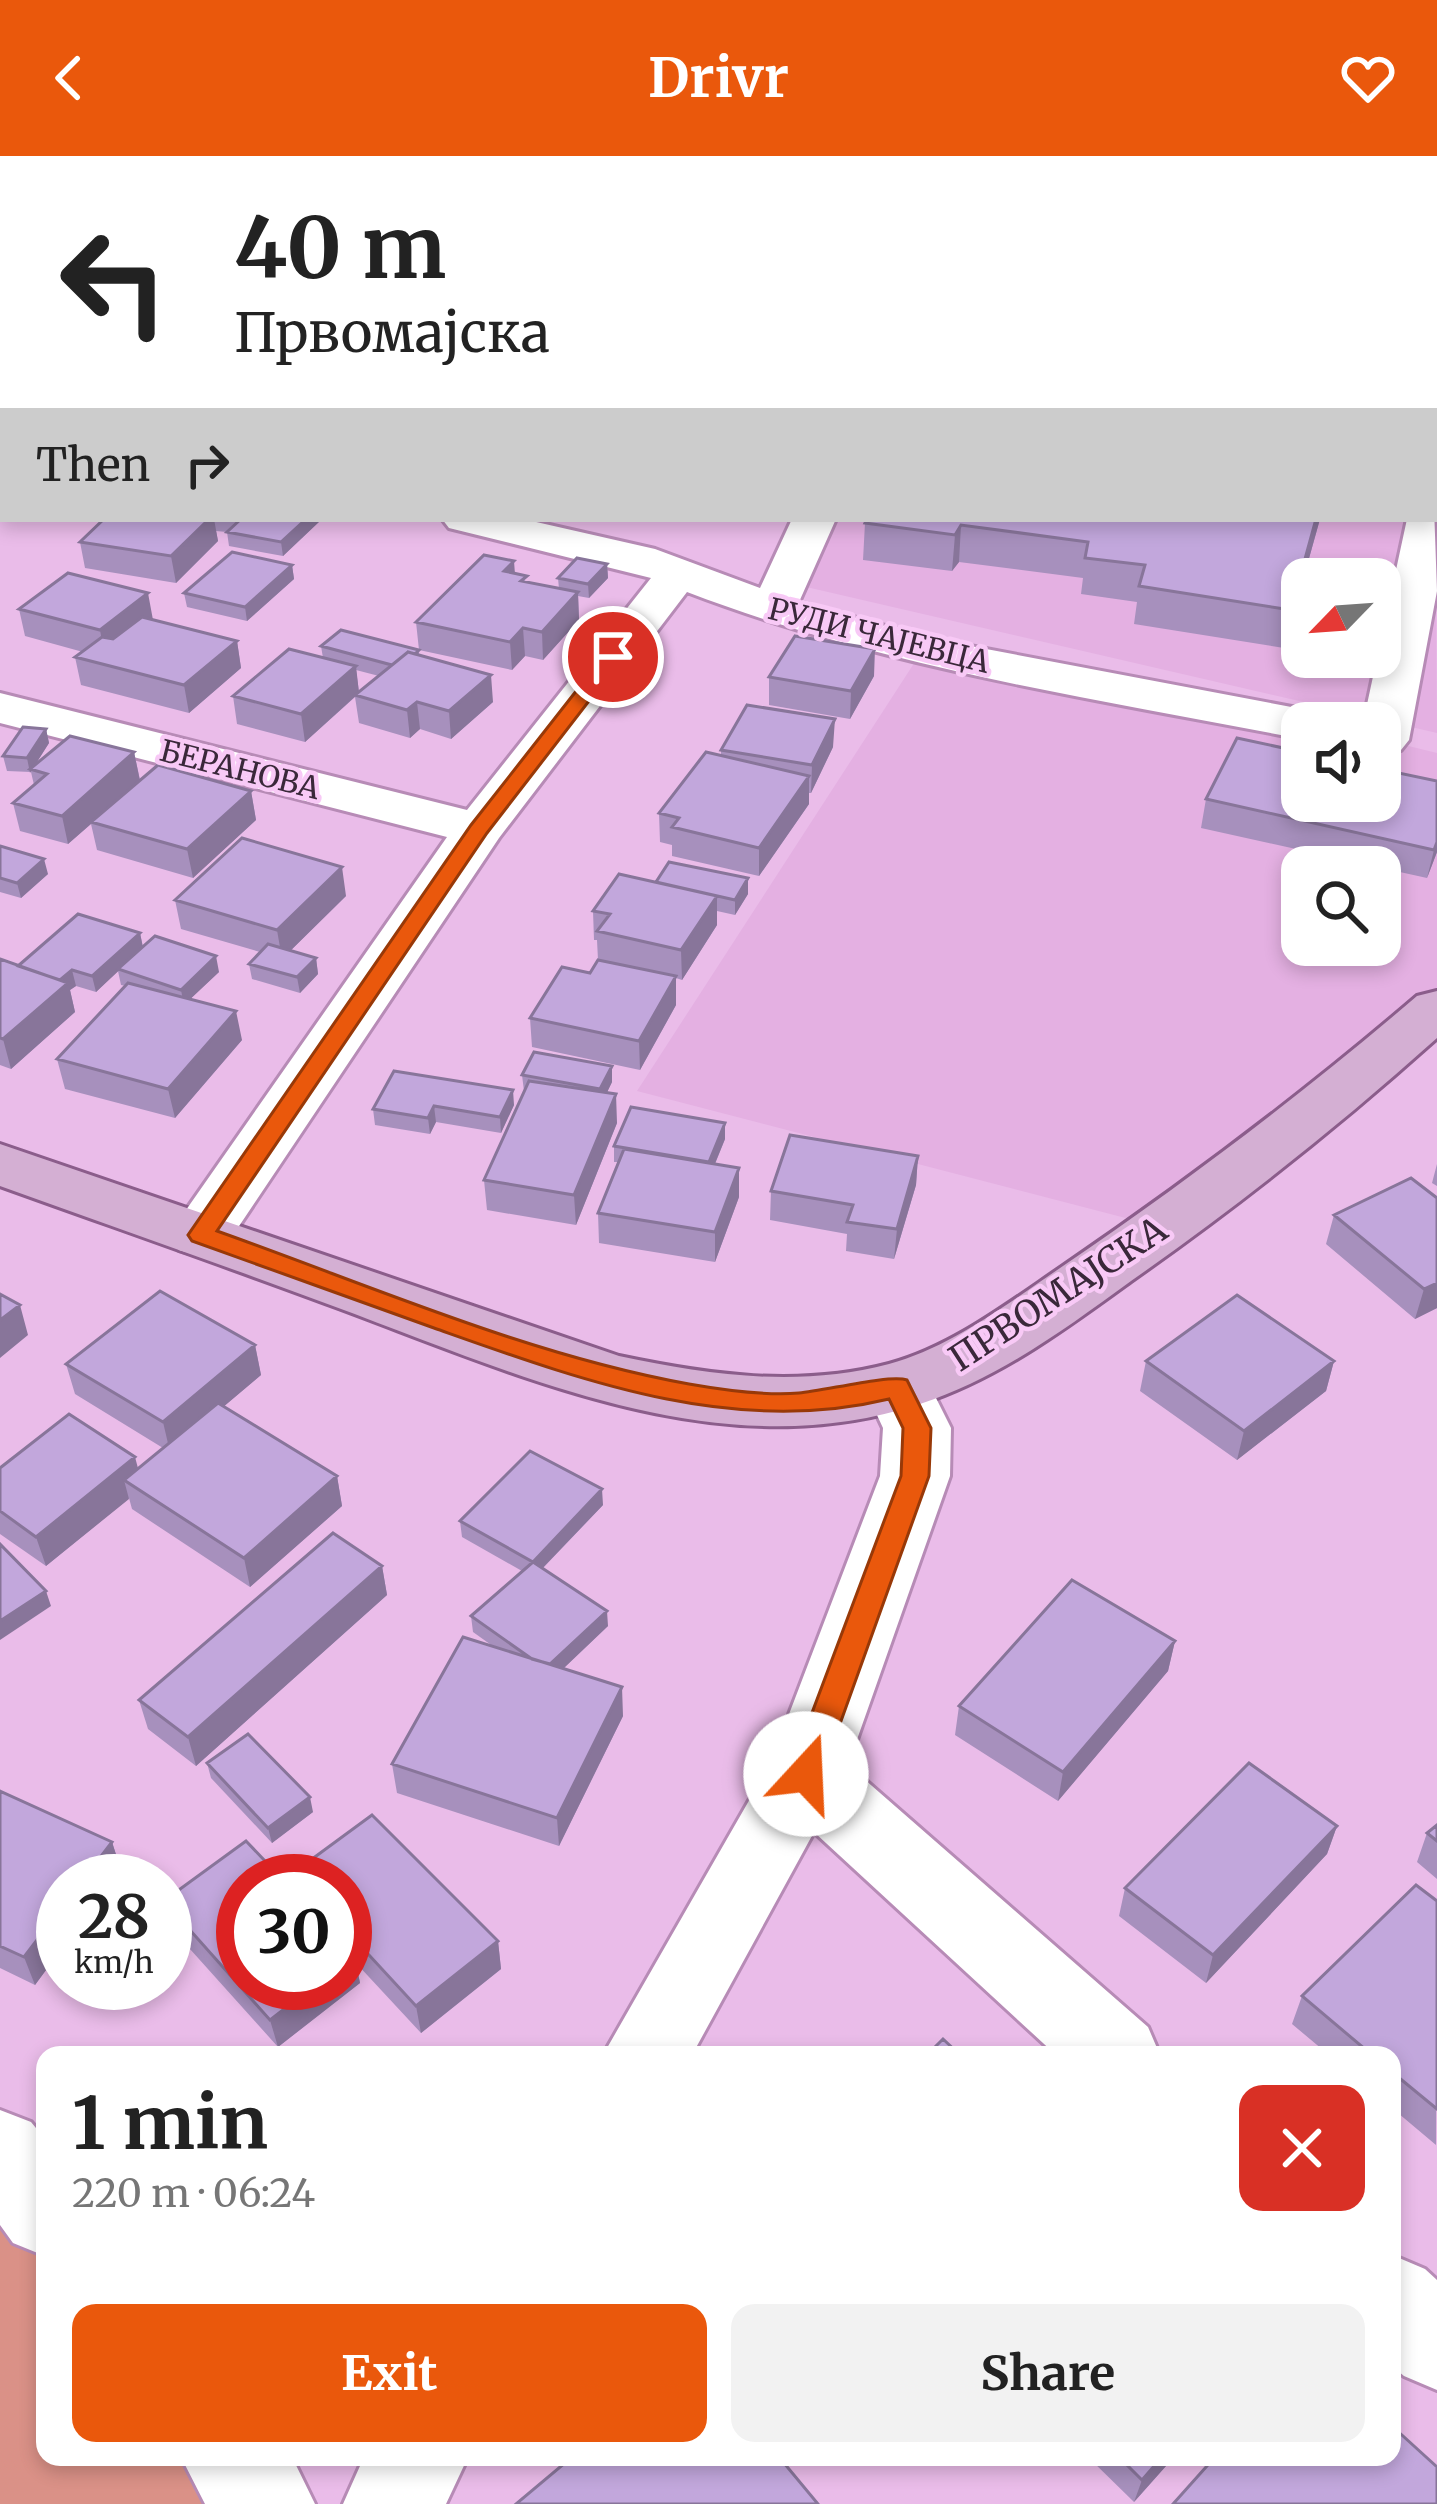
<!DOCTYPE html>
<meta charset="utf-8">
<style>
:root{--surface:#fff;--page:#f2f2f2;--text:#222;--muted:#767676;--accent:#ea580c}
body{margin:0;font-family:Merriweather,serif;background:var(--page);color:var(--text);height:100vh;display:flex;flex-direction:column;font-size:45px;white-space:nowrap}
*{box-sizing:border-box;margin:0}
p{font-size:39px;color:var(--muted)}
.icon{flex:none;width:66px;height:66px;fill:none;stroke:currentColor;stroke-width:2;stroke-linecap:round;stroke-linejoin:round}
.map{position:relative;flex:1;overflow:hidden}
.details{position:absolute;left:36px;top:1890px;width:1365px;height:420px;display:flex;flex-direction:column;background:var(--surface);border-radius:24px;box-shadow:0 6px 18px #0003}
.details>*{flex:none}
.banner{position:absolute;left:0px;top:0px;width:1437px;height:366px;box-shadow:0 6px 18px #0003;background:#fff;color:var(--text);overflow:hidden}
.needle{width:78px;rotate:245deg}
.fabs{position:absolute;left:1281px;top:402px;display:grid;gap:24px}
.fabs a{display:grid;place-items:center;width:120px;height:120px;border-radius:24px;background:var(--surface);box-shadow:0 6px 18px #0003;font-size:60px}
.speed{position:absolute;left:36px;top:1698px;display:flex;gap:24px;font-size:60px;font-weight:700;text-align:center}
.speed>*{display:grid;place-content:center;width:156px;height:156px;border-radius:50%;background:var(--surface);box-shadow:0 6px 18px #0003;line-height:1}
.speed small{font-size:30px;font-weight:400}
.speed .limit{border:18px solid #d22;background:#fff;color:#111}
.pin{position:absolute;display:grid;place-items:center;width:102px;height:102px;color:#fff;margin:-51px;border:6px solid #fff;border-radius:50%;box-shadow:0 3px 12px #0007}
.me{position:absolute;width:132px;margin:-66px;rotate:20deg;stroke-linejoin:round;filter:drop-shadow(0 0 9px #0008)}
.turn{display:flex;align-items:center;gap:42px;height:252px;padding:0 36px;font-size:54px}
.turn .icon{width:156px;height:156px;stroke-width:2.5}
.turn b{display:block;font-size:84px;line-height:102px}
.then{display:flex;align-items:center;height:114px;padding:0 36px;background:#0003;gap:24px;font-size:45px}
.round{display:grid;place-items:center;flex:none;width:126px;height:126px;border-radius:24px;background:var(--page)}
.head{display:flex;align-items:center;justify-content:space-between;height:204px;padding:0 36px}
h1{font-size:72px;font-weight:700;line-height:90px}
.primary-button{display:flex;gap:24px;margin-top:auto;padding:24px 36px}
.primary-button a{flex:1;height:138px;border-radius:24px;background:var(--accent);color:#fff;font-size:48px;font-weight:700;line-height:138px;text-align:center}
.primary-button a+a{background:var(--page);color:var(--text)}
header{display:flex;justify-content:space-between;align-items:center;height:156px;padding:0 36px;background:var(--accent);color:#fff;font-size:54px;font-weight:700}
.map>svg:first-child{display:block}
</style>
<header><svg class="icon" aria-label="back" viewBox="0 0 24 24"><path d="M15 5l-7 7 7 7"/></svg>Drivr<svg class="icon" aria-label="heart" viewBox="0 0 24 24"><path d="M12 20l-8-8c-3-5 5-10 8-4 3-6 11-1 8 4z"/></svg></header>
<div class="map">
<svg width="1437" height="2348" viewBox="0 0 1437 2348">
<rect width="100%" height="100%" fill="#eabce9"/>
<path fill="#e4b0e2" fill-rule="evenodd" d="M1434,184l3,393 -635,-147 33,-67h599zM1302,423h78v78h-78z
M922,495l380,73v77h78v-62l57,14v255l-273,220 -527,-137zM1302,711h78v78h-78z"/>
<path fill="#da9187" d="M1010,0h427v89l-3,-86h-426z
M0,1996l45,60v245h185l36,47h-266z"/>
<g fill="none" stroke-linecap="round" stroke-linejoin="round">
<defs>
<path id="minor" d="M617,0h58l2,3h-57z
M993,0h34l-36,3z
M0,41h3v20h-3z
M1434,77l3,1v22l-3,-1z
M0,272h3v24h-3z
M1434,351l3,84 -28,149 -8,10 -21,4v-31h-17l44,-204h27z
M442,363h81l132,30 105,39 32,-69h44l-37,83 129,36 374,71 17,5 7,9h-24v16c-207,-40 -417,-71 -615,-147l-188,246 -276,412 -22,6 -22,-6 -10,-15 10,-15 268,-383 -447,-114v-30l467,117 184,-232 -202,-50z
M898,1207l24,7 29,58 -1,48 -102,289 300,262 12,28h-104l-242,-223 -122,223h-89l167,-291 110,-288 3,-48 -19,-41 10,-17z
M0,1954l31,12 14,17v117l-32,-13 -13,-18z
M1392,2099l33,14 12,11v110l-33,-14 -12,-10z
M181,2301h111l23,47h-110z
M364,2301h104l-22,47h-103z"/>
<path id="major" d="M140,0h34l-36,3z
M3,219v27l-3,1v-27z
M1437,835v47c-97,87 -199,168 -306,243 -66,48 -132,97 -211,123 -200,66 -400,-29 -587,-98 -110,-41 -222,-80 -333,-120v-42l619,212c90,19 179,32 270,8 63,-17 121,-62 174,-98 123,-84 241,-173 354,-270z"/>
</defs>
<use href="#minor" stroke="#b78bb6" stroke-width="6"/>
<use href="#major" stroke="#8b5d8b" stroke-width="6"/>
<use href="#minor" fill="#fff" fill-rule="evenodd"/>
<use href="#major" fill="#d4afd3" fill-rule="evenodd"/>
</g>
<path fill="#a790bd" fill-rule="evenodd" d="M104,363h217v1l-38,36 -54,-10 -2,-14 -11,-1 2,10 -42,42 -91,-15 -5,-26z
M1320,363l-36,129 -150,-24 3,-22 -56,-8 2,-16 -124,-16 -7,9 -89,-11 2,-37z
M607,408l1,14 -19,20 -11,-2 1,24 -36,40 -18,-4 -13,14 -93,-20 -3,-28 99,-49 12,9 32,7 -1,-11z
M292,409l2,14 -47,42 -60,-14 -3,-14z
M19,453l134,11 84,21 4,27 -52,45 -108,-28 -6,-28 8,-5 -58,-16z
M321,490l98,4v5l74,47 -42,37 -31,-10 -10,9 -51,-15 -4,-26 -50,45 -68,-18 -4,-28 90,-38zM356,514l23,6 -20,16z
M874,520l-24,43 -81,-14v-28z
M46,573l3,14 -14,22 99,-13 6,28 111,11 5,29 -63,58 -96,-28 -6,-26 -23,20 -48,-13 -7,-28 21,-18 -3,-13 -24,-1 -4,-15z
M833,591l-22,46h-2v11l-50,72 -87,-20v-11l-12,-3 -1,-29 62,-57v-6z
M1437,625v71l-10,26 -226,-50 5,-29z
M0,690l48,28 -27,24 -21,-6z
M748,722v16l-13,21 -18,-4v14l-35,55 -6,-2v27l-36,65 -108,-23 -2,-29 60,-45 8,-13 -1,-20h-3l-1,-29 63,-29z
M346,740l-56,55 26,7 2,16 -18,19 -48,-14 -3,-15 11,-12 -79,-23 -6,-29z
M140,777l3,14 76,25 -29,27 52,41 -67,78 -110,-29 -8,-30 69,-73 -5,-1 -3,-14 -22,21 -20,-6 -6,4 5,22 -64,57 -11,-4v-106l18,7z
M612,910v16l-5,10 10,31 -41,102 -89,-15 -3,-30 40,-89 -2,-16z
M394,915l120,34 -13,28 -65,-11 -6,12 -55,-9 -2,-16z
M725,983l-10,25 24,4v29l-24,65 -116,-19 -1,-30 20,-51h-4v-16z
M918,1000l-2,29 -22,74 -48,-8 1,-17 -77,-14 1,-29z
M1437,1008v22l-5,-3z
M1437,1042v110l-22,11 -89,-75 8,-29z
M255,1189l6,30 -37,31 113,70 5,30 -92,81 -118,-78 -3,-11 -83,68 -46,-32v-66h138l25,-20 -88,-54 -9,-30z
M1146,1205h188l-8,30 -89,69 -97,-69z
M603,1349l-60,63 65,58 -44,42 59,48 -64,130 -162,-53 -5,-29 102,-117 -21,-15 -2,-16 51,-45 -60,-34 -2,-16z
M382,1410l5,29 -191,171 -48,-37 -9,-29z
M1175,1485l-7,30 -110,130 -103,-66 4,-29z
M207,1607l106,49 -41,31 -61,-65z
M0,1635l112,51 9,28 -8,11h-50v66l-28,38 -35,-17z
M372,1659l126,126 3,28 -80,64 -65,-70 4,20 -82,64 -106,-118 -7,-29 81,-59 38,40h-41v102h102v-102h-50l-2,-8z
M1437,1669v54l-20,-17 10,-29z
M1337,1670l-10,28 -121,129 -87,-67 6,-28z
M1437,1745l-1,244 -44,-37v-53h-63l-37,-31 10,-28z
M1088,2301h86l-40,45z"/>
<path fill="#88759a" d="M209,363h5l4,22 -42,42 -5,-27z
M306,363l15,1 -38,36 -2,-14z
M1316,363h4l-36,129 7,-38z
M961,369l-2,37 -7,9 3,-36z
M514,405l2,27 -12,-17z
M607,408l1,14 -19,20 -1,-14z
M292,409l2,14 -47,42 -2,-14z
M578,436l1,28 -36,40 -1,-28z
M148,437l5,27 -48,38 -5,-28z
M523,472l2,28 -13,14 -2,-28z
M237,485l4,27 -52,45 -5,-28z
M875,493l-1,27 -24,43 1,-28z
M356,510l3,27 -54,49 -4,-28z
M491,519l2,27 -42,37 -2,-28z
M417,546l3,27 -10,9 -3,-28z
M835,563l-2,28 -22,46 1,-28z
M46,573l3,14 -19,30 -3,-15z
M134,596l6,29 -72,63 -6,-28z
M809,620v28l-50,72v-28z
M251,635l5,29 -63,58 -6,-29z
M1437,686v10l-10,26 7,-28z
M44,703l4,15 -27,24 -4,-15z
M342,711l4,29 -64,63 -5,-29z
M748,722v16l-13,21v-15z
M717,740v29l-35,55 -1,-30z
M140,777l3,15 -47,44 -4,-16z
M216,800l3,16 -35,33 -3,-15z
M316,802l2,16 -18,19 -3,-16z
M72,814l4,16 -6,4 5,22 -64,57 -8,-30z
M676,820v29l-36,65 -1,-29z
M236,855l6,29 -67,78 -7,-29z
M612,910v16l-11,23 -1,-16z
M513,934l1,15 -13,28 -1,-16z
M616,938l1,29 -41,102 -2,-30z
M434,950l2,16 -6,12 -2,-16z
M725,967v16l-16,39v-16z
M918,1000l-2,29 -22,74 3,-30z
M739,1012v29l-24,65v-30z
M1437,1127v25l-22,11 9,-30z
M20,1149l8,30 -28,23v-38z
M255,1189l6,30 -91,77 -7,-30z
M1334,1205l-8,30 -89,69 7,-29z
M135,1301l8,30 -19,-7 5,19 -83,67 -10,-29z
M337,1320l5,30 -92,81 -6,-29z
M602,1333l1,16 -69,72 -1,-15z
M382,1410l5,29 -191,171 -8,-29z
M46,1435l5,15 -51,34v-19z
M607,1455l1,15 -61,58 -1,-16z
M1175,1485l-7,30 -110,130 5,-29z
M622,1531l1,29 -64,130 -2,-28z
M310,1641l3,15 -41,31 -4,-15z
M1337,1670l-10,28 -121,129 7,-28z
M112,1686l9,28 -8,11h-31z
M63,1750v41l-28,38 -11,-28z
M498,1785l3,28 -80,64 -5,-27z
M354,1799l6,28 -82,64 -8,-27 48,-37h27v-21z
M1162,2301h12l-40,45 8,-22z"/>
<path fill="#c2a7dc" stroke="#88759a" stroke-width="3" d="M104,363h105l-38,37 -91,-14z
M241,363h65l-25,23 -54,-10z
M867,363h449l-25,91 -152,-24 6,-21 -60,-7 3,-16 -127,-17 -6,10 -90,-12z
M232,396l60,13 -47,42 -61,-14z
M484,399l30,6 -10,10 23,5 -6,5 57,11 -36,40 -19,-4 -13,14 -94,-20z
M577,402l30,6 -19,20 -30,-6z
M68,417l80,20 -48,37 -81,-21z
M142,461l95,24 -53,44 -109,-28 27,-20 11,2z
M341,474l78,20 -4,4 -7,-2 -16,13 -71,-19z
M795,480l80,13 -24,42 -82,-14z
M289,493l67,17 -55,48 -68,-18z
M408,496l83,23 -42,36 -32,-9 -10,8 -52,-15z
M747,549l88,14 -23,46 -91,-15z
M23,571l23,2 -19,29 -24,-2z
M70,580l64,16 -72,64 -49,-13 34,-29 -17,-5z
M1237,582l65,14v49h78v-32l57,12v61l-3,8 -228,-51z
M706,596l103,24 -50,72 -87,-21 7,-9 -20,-5z
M158,609l93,26 -64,58 -96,-27z
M242,682l100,29 -65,63 -102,-30z
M0,690l44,13 -27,24 -17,-5z
M669,706l79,16 -13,22 -79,-18z
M619,718l98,22 -36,54 -84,-19 13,-17 -17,-3z
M78,758l62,19 -48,43 -20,-6 -12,10 -42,-14z
M155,780l61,20 -35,34 -63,-21z
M268,788l48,14 -19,19 -48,-13z
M0,803l68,24 -65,56 -3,-1z
M598,804l78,16 -37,65 -109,-23 32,-51 28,6z
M128,827l108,28 -68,78 -111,-30z
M534,896l78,14 -12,23 -78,-14z
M394,915l119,19 -13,27 -66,-11 -6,12 -55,-9z
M529,925l87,13 -42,101 -90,-15z
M631,951l94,16 -16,39 -95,-16z
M790,979l128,21 -21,73 -50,-7 6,-17 -82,-14z
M624,993l115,19 -24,64 -117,-19z
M1411,1022l26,20v85l-13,6 -90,-74z
M160,1135l95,54 -92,77 -97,-58z
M0,1138l20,11 -20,15z
M1237,1139l97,66 -90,70 -98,-70z
M218,1247l119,73 -93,82 -120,-78z
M69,1258l66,43 -99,80 -36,-26v-43z
M530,1295l72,38 -69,73 -73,-41z
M333,1377l49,33 -194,171 -49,-37z
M0,1388l46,47 -46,30z
M533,1406l74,49 -57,53 -18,-5 -61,-43z
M1072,1424l103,61 -112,131 -104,-66z
M463,1481l159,50 -65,131 -165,-54z
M248,1578l62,63 -42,31 -61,-65z
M1249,1607l88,63 -124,129 -88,-67z
M0,1635l112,51 -30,39h-19v25l-39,51 -24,-11z
M372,1659l126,126 -82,65 -71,-77v-48h-45l-7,-8z
M1437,1669v16l-10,-8z
M246,1685l38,40h-41v102h75l-48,37 -105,-118v-2z
M1416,1729l21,16v208l-45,-37v-17h-20l-70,-59z
M345,1789l9,10 -9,7z
M943,1883l17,16h-33z
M1392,2270l45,41v37h-264l42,-47h177z
M572,2301h207l39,47h-302z
M1119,2301h43l-20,23z"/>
<path fill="#ea580c" stroke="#983908" stroke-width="3" d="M606,497l17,4 -136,176 -270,398c155,55 311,124 472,153 34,6 76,12 110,9 25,-2 91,-19 108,-13l24,48 -2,48 -107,298 -5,10 -11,4 -12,-4 -5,-10 112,-298 2,-48 -14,-29c-156,38 -308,-19 -455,-71 -81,-29 -161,-58 -242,-87l-4,-6 283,-410z"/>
<g text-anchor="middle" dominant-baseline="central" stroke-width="9" stroke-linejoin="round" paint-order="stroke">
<g font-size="30" fill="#3a283a" stroke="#f8c9f6">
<text transform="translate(879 479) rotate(14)">РУДИ ЧАЈЕВЦА</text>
<text transform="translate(240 613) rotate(14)">БЕРАНОВА</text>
</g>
<g font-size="36" fill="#3a283a" stroke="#f8c9f6">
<text transform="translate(1058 1138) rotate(-33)">ПРВОМАЈСКА</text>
</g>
</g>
</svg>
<div class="fabs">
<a><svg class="needle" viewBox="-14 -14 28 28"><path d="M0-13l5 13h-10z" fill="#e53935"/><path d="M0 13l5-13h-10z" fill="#767676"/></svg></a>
<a><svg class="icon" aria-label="sound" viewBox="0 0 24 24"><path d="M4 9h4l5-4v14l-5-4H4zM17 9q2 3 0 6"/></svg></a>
<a><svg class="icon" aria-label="search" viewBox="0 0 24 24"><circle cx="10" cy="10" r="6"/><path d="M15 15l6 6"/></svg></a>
</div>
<div class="speed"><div>28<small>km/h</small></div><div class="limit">30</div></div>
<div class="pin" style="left:613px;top:501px;background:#d93025"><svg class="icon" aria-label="arrive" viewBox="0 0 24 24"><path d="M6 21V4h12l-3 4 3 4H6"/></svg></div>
<svg class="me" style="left:806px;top:1618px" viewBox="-20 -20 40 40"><circle r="19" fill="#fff"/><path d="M0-13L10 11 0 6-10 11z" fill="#ea580c"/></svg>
<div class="banner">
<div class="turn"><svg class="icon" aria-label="left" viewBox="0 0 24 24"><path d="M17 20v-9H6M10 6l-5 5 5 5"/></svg><div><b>40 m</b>Првомајска</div></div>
<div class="then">Then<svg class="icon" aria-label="right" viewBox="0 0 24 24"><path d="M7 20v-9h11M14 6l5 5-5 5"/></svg></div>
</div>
<section class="details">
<div class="head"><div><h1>1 min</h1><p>220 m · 06:24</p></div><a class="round" style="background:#d93025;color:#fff"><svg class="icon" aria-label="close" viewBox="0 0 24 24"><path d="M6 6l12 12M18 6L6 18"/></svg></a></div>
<div class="primary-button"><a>Exit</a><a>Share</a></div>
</section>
</div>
